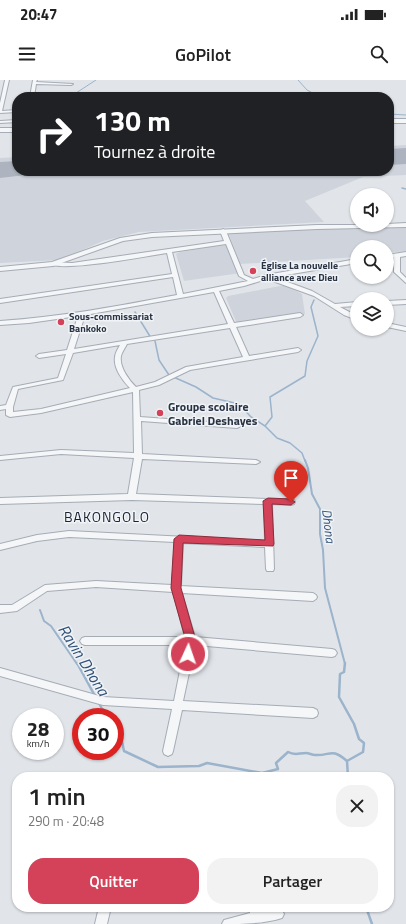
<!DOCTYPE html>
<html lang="fr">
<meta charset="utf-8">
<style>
:root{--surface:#fff;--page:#f2f2f2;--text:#222;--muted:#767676;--accent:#d34259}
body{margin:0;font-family:"Titillium Web",sans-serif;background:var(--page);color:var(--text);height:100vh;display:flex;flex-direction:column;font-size:15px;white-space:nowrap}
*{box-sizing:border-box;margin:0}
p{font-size:13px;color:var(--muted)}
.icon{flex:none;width:22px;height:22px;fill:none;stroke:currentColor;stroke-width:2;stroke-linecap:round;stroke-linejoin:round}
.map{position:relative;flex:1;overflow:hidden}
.panel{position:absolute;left:12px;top:692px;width:382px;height:140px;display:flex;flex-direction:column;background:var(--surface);border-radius:16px;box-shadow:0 1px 3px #0004}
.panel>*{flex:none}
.hud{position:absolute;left:12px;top:12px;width:382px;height:84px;border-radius:16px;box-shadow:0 1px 3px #0004;background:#202124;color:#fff;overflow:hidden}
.controls{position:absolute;left:350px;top:108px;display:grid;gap:8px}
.controls a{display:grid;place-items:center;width:44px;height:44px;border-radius:50%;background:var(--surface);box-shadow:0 1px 3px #0004;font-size:20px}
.speed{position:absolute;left:12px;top:628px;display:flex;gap:8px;font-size:20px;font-weight:700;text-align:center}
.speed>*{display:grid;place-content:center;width:52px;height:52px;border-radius:50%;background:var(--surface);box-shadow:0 1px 3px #0004;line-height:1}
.speed small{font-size:10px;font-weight:400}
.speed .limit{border:6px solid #d22;background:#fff;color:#111}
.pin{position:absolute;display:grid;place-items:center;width:34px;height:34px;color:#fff;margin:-41px -17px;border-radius:50% 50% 50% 0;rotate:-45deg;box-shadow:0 0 4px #0007}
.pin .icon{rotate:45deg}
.me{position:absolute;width:44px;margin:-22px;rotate:3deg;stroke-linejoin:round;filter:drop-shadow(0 0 3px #0008)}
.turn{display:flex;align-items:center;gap:14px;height:84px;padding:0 16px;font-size:18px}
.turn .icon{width:52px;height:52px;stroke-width:2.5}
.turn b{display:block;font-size:28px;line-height:34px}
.round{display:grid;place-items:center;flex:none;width:42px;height:42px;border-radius:16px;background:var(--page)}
.head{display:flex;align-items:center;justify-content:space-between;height:68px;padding:0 16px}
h1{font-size:24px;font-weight:600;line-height:30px}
.primary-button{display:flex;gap:8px;margin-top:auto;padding:8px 16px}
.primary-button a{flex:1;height:46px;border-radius:16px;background:var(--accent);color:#fff;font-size:16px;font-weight:600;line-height:46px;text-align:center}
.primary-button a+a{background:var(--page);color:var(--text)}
.status{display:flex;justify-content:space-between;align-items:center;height:28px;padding:0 20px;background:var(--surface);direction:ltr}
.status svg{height:11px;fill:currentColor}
header{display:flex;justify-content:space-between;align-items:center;height:52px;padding:0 16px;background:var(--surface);font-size:18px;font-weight:600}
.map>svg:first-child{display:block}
</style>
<div class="status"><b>20:47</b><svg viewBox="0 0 49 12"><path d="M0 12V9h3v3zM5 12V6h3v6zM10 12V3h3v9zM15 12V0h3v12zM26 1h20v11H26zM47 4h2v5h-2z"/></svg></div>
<header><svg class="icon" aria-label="menu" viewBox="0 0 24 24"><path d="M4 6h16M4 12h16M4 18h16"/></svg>GoPilot<svg class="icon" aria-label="search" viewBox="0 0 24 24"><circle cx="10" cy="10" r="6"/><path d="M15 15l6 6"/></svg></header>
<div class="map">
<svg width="406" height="844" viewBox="0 0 406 844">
<rect width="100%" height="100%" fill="#e1e5ea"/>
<path fill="#cfd4dc" d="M406,65v30l-43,2 -58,24 19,21 -185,10 -36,9 -43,19 -60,3v-105l17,-1v14h372v-25z
M406,146v25l-19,2v-6h-30v10l-117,7 -12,-32z
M227,164l14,29 -57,8 -8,-27 4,-2z
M285,205l17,9 3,20 -63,11 -5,-1 -11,-26 2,-2z"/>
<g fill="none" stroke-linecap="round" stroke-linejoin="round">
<path stroke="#9bb3cb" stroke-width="1" d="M298,0l9,10 13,7
M76,17v-4l20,-13
M389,34l17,1"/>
<path stroke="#9bb3cb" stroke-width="1.5" d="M402,108l4,1
M135,232l16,26
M155,261l4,19 10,15 27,12 17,11 26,6 12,13 14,9 12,12 13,5 12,10 3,8
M265,346l7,-9 -2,-20 35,-21 2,-15 11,-25 -7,-29 3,-7"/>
<path stroke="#9bb3cb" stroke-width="2" d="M305,380l3,8 4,26 8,15v25l3,16 2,38 20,76
M40,530l4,11 7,5 26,38"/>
<path stroke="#9bb3cb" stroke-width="2.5" d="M77,583l18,33
M345,583l-1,9 -4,2 -1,23 15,27 5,15 5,4 -1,9 -16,9 1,16
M98,621l4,8 12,8
M115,638l4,9 5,24 34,16 41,-1 8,-3 55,10 16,-4 -2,-6 12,-11c7,4 11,1 18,1 3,0 6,2 9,2 16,1 16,-8 32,6
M366,827l6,17"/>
<path fill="#aeb4bf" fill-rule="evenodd" d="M406,68v16l-17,1v-16z
M17,81v10h12l-3,4 -26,3v-16z"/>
<defs>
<path id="minor" d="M5,0h4l-7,31 15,-1v2l-17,1v-10z
M33,0h4l-1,2 37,2 -2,1 -35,-1 -2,13h-4z
M17,40v2l-17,1v-2z
M223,149l3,2 18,44 9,4 13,-4 91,-16v4l-83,14 38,14 23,13 22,-2v4l-17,1 17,9v4l-13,-5 -30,-19 -47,-17 -23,7 -25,5 15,32 66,-10 3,2 -3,2 -64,10 13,29 49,-8 3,2 -3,2 -108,18 -31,15 -20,5 1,27 97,7 4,2 -4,2 -96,-7 1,33 114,6 4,2 -4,2 -114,-5 -6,35 158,6 1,2 -1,2 -3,1 -19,-1 2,65 -1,2h-6l-1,-2 -1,-22 -82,-4 -2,43 132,7 3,2 1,2 -1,2 -3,2 -131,-8 13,44 137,12 3,1 2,3 -2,3 -3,1 -137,-12 -12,56 130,7 4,2 1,3 -1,3 -4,2 -131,-8 -9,41 -1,3 -4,2 -4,-2 -1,-3 9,-42 -69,-4 -103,-29v-8l103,29 71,4 11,-56h-100l-3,-1 -2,-3 2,-3 3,-1h100l-12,-45 -77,-5 -49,4 -30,20 -17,2v-8h12l33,-20 51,-4 76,4 3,-43 -106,-5 -32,4 -37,9v-6l37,-9 32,-4 196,10 -1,-37 -132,-4 -132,4v-6l128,-4 6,-36 -73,-4 -61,6v-4l61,-6 73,3 -1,-61 -92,21 -31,4 -4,-2v-6l-6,1v-4l6,-1 7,-18 45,-9 8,-24 -27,4 -3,-2 3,-2 28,-4 11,-34 -49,7 -29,2v-4c60,-4 118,-15 177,-26l-4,-18 -173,26v-4l172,-25 -5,-21c-20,3 -104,19 -117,11l3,-2 19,1 152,-22 -4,-10zM226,164l13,32 9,5 -65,13 -11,-42zM214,212l14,32 -154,25 11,-34zM230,248l13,29 -57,10 -31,15 -19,5c-7,-7 -17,-20 -15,-31 1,-4 4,-8 6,-12zM120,265c-2,4 -5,8 -5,12 -2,11 8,24 15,31l-89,21 -28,3v-5l5,-18 45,-9 10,-27z
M406,172v4l-6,1v15l6,6v5l-12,-11v-15l-7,2v-4z
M406,220v4l-19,1v-4z
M387,243l19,4v4l-19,-4z
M99,827h12l-4,17h-12z
M249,827h12l1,4 16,-3 4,2 2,4 -2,4c-19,6 -40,6 -60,6l2,-4 26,-7z"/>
<path id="tertiary" d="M389,39h17v4h-17z
M0,48h17v4h-17z
M406,143v4l-89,2 -165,8 -29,4 -70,25 -53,5v-4l52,-5 68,-24 32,-5 165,-8h70v-1z"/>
</defs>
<use href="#minor" stroke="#a6acb5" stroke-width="2"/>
<use href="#tertiary" stroke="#a6acb5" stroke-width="2"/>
<use href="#minor" fill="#f4f6f8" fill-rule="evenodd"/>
<use href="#tertiary" fill="#f4f6f8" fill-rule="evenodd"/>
</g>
<path fill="#d34259" stroke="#892b3a" d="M268,418l23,1 4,3 -4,3 -19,-1 2,40 -1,2 -90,-3 -2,45 15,53 -4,16h-8l-1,-3 3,-13 -15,-53 3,-49 5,-4 86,5 -2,-39z"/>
<g fill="#d34259" stroke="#f1f4f7" stroke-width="1.5">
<circle cx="253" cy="191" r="4"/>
<circle cx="61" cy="242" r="4"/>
<circle cx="160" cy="333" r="4"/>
</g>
<g text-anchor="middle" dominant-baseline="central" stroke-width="3" stroke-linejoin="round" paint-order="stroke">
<g font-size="10" font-weight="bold" fill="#293243" stroke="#f1f4f7" text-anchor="start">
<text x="261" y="185">Église La nouvelle<tspan x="261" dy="12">alliance avec Dieu</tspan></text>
<text x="69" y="236">Sous-commissariat<tspan x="69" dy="12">Bankoko</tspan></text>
</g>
<g font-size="12" font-weight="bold" fill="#293243" stroke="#f1f4f7" text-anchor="start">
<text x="168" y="326">Groupe scolaire<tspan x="168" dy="14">Gabriel Deshayes</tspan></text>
</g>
<g font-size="13" font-style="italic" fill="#315178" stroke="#f1f4f7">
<text transform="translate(329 446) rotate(83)">Dhona</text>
</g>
<g font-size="14" letter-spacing="1" fill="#1b2333" stroke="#f1f4f7">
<text x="107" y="436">BAKONGOLO</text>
</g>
<g font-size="16" font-style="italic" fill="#315178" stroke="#f1f4f7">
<text transform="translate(84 580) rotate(58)">Ravin Dhona</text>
</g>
</g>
</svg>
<div class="controls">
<a><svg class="icon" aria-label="sound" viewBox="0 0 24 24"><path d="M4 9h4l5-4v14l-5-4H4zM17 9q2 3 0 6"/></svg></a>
<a><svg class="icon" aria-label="search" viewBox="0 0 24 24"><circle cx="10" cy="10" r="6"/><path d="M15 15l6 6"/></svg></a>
<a><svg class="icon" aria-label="layers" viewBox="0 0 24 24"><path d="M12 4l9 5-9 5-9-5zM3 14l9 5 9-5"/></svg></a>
</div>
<div class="speed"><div>28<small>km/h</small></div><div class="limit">30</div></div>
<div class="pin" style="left:291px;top:422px;background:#d93025"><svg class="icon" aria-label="arrive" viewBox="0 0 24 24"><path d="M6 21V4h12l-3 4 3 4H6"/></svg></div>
<svg class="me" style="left:188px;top:574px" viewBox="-20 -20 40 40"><circle r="17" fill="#d34259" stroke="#fff" stroke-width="3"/><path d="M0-11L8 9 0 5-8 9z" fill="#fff"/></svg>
<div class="hud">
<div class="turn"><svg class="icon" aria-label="right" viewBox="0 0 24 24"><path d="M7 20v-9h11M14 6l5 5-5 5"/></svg><div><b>130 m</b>Tournez à droite</div></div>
</div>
<section class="panel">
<div class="head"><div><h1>1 min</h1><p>290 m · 20:48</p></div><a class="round"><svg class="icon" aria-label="close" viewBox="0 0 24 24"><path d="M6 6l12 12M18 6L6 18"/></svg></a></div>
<div class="primary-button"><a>Quitter</a><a>Partager</a></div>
</section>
</div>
